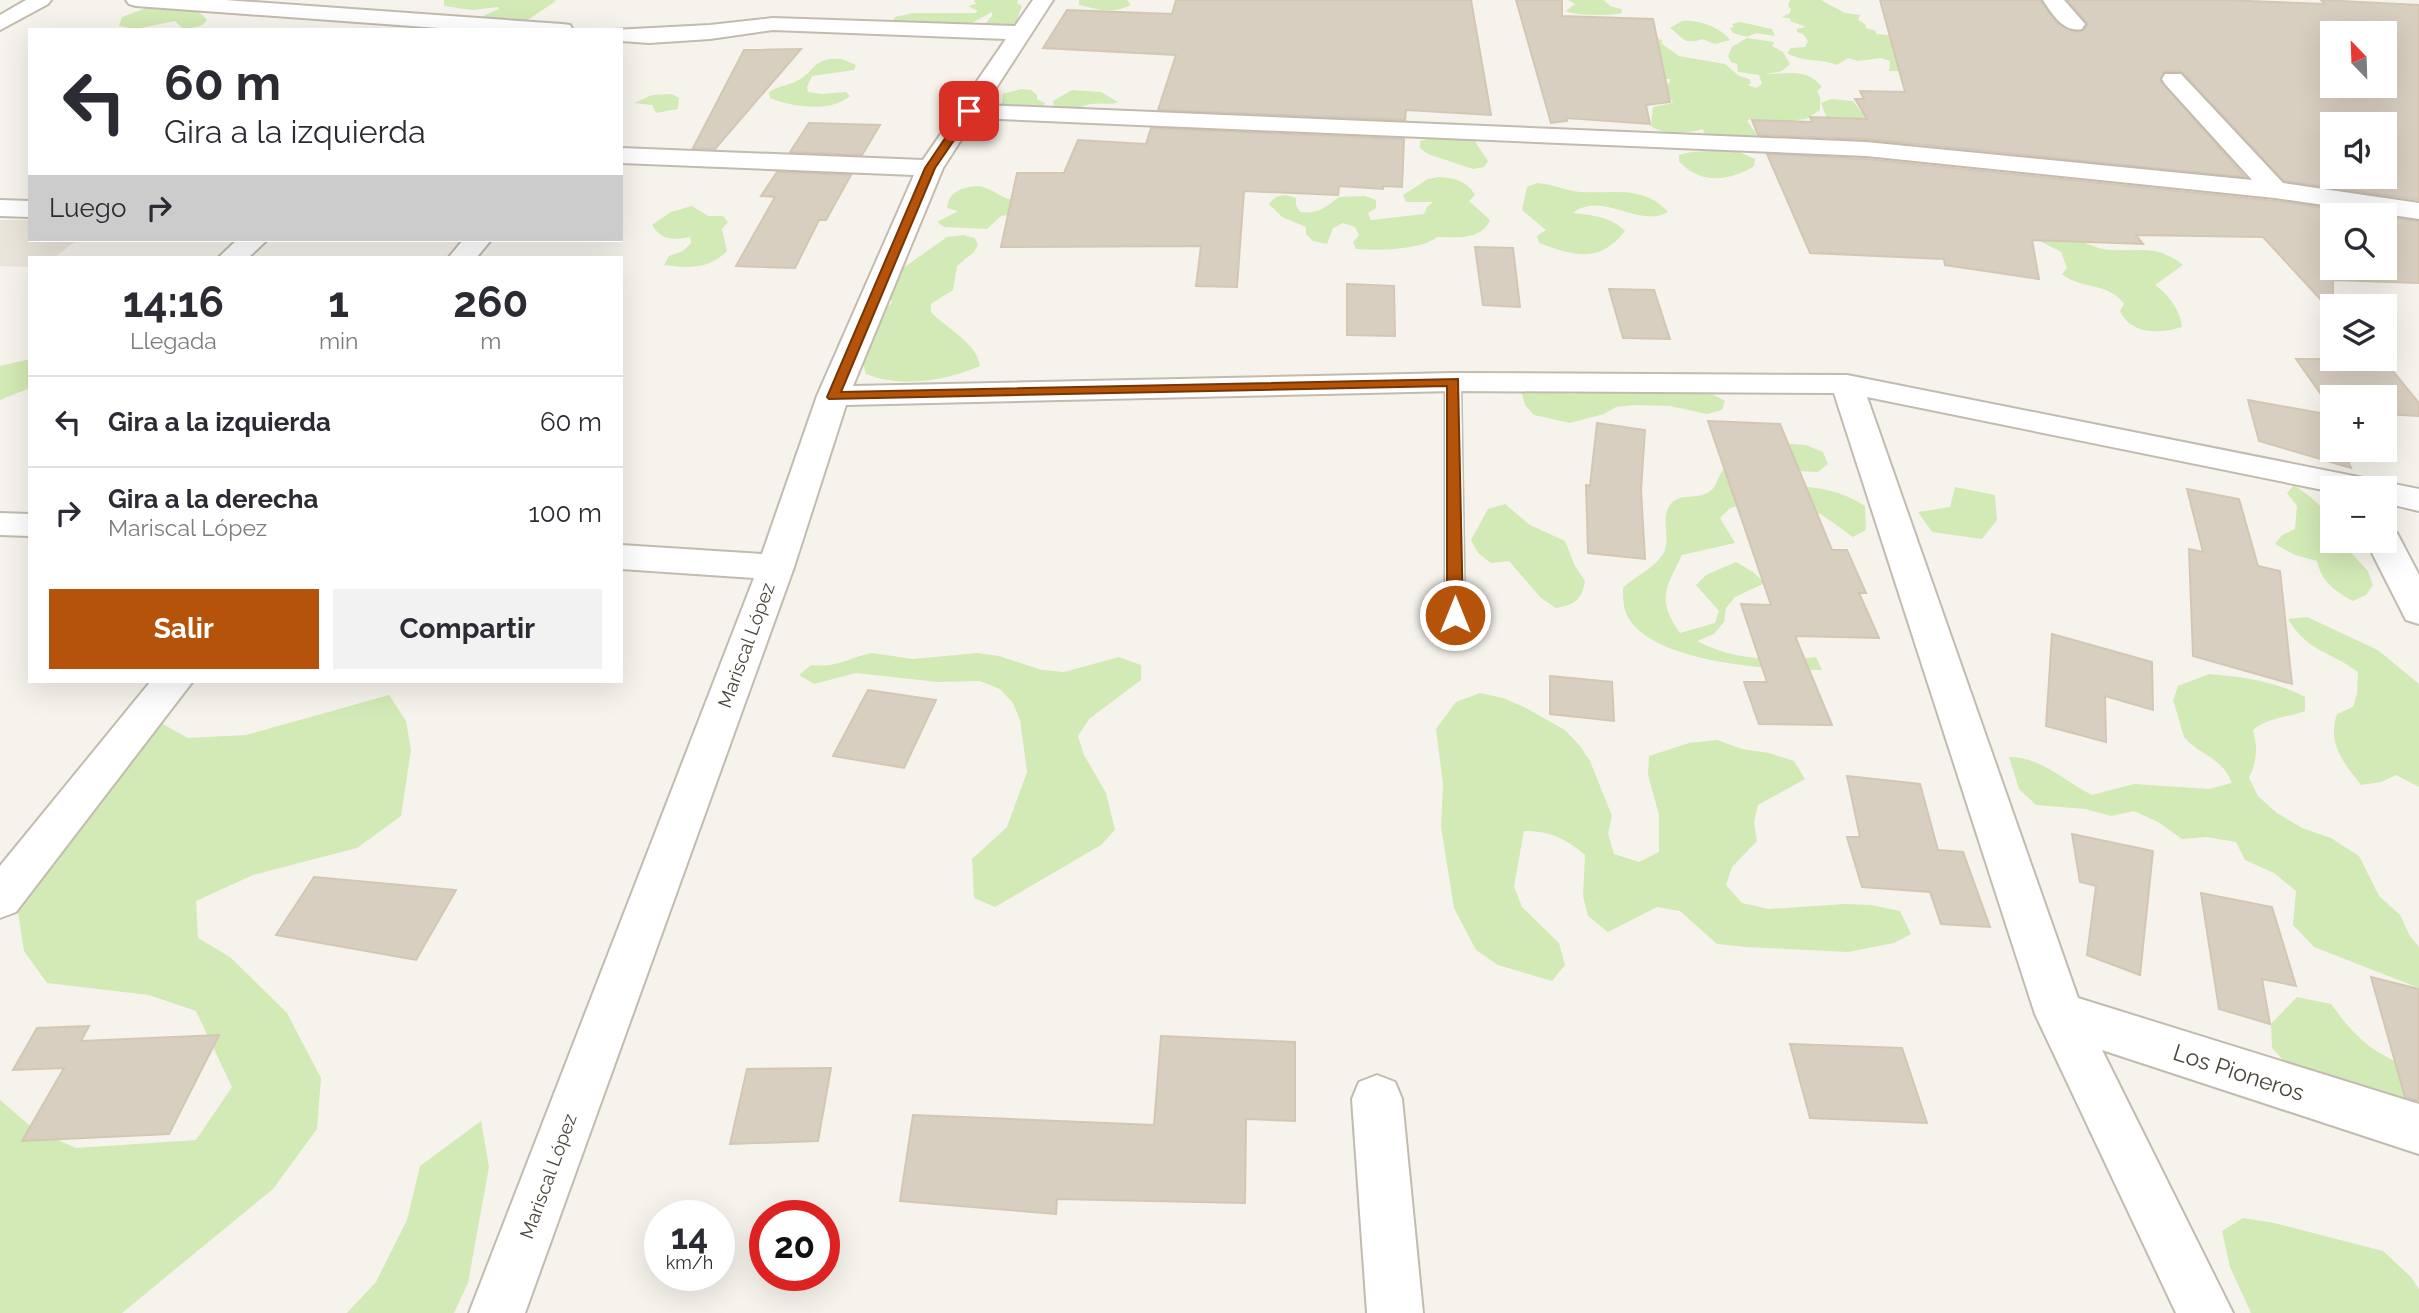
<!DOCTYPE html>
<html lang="es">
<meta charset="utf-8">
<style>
:root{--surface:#fff;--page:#f2f2f3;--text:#2b2b33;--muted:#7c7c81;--line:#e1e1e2;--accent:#b45309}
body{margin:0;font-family:Raleway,sans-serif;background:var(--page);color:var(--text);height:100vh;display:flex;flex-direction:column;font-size:26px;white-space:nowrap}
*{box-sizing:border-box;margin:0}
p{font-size:23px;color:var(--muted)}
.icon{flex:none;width:38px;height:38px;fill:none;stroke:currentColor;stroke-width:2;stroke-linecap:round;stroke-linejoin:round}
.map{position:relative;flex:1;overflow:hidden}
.sheet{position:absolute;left:28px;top:256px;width:595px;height:427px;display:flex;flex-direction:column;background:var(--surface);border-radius:0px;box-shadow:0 7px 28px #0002}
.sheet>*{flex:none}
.guide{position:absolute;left:28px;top:28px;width:595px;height:214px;border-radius:0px;box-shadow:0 7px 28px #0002;background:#fff;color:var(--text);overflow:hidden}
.needle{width:46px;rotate:337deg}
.fabs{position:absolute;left:2320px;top:21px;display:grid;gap:14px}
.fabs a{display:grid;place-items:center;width:77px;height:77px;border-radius:0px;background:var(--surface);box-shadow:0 7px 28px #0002;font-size:35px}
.speed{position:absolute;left:644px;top:1200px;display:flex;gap:14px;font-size:35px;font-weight:700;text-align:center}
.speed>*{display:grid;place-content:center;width:91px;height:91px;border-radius:50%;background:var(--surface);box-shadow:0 7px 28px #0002;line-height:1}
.speed small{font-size:18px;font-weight:400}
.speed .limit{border:10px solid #d22;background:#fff;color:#111}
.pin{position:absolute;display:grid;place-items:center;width:60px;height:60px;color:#fff;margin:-30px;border-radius:14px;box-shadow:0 4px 10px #0006}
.me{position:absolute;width:77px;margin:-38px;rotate:0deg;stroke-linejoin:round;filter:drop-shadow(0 0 5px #0008)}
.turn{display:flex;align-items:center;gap:24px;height:147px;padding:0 21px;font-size:32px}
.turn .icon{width:91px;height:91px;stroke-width:2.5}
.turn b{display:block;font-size:49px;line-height:60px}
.then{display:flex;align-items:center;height:66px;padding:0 21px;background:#0003;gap:14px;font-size:26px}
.eta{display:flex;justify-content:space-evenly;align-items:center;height:119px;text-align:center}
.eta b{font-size:42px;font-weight:700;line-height:49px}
.button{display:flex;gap:14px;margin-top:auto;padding:14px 21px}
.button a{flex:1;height:80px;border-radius:0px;background:var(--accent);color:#fff;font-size:28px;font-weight:700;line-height:80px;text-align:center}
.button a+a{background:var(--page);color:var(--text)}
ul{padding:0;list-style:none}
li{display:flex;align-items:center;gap:21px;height:91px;padding:0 21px;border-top:2px solid var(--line)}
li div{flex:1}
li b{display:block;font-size:26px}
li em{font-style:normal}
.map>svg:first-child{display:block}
</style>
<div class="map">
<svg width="2419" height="1313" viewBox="0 0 2419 1313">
<rect width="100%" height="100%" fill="#f6f3ec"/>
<path fill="#eae5da" d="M0,220h30v20h47l-22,17h-25v10l-30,-1z"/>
<path fill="#d2eab5" d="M444,0h110l2,1 -36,24 -21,1 4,-8 -20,2 2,-5 14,-6 -1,-2 -26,3 -28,-4z
M974,0h44l-1,3 5,3 -6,16 -7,4h-26l9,-10v-4l-24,13 -28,-2 -16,3 -31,-2 -1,-3 3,-4 18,-4h62l3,-2 -10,-5 8,-2z
M1079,0h48l4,5c-20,9 -31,5 -52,0z
M1568,0h36l6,6 11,3 1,4c-9,3 -49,3 -56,-2l9,-7z
M1790,0h31l24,13 15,2 -2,5 7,4 1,4 10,3v3l23,2 5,35h-15l1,-10 -9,-3 -23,3 -10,-3 -11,7c-16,-7 -34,-2 -50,-12l4,-5 14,-1 3,-6 -5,-7 -6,-2v-3l9,-2 -16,-6 1,-2 -9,-2 8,-4 1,-4 -3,-3z
M146,8c19,-1 48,-6 61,12 -5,8 -15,8 -25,8l-7,-7 -39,8 -17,-3 3,-9z
M1682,21c16,-2 40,7 48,19l-15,4 -13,-5c-19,7 -19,-2 -32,-11z
M1740,22l32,7 3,7 -19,-3 -9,4 -14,-4 -3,-5 4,-1 -2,-3z
M1654,38l8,2v4l17,12 46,8 14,12 10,3 2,4 -3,2 8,3 6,-4 -3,-9 -21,-3 -1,-8 -6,-2 -3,-6 4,-9 15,-9 27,4 -2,4 11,6 7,12 -8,7 -16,3c22,0 41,-6 56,13l-5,4 3,6v13l-14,9 -11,1 -3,5 -42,-6 -3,2 10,14 -3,3 -49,-1 -2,-8c-15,4 -38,7 -52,-3l2,-19 20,-4 -8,-14 6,-10h-13z
M830,59h12l14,6 -2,5 -42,6 -5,11 1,5 13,2 25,-2 4,4c-19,17 -58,11 -80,2l-1,-6c10,-7 22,-6 33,-14 13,-9 10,-15 28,-19z
M1021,89l10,1 6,5v4l8,4 -2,5 -37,-1 -4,-3 1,-10z
M1072,90l29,2 17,10c-8,4 -18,0 -27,2 -13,3 -24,11 -37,3l-1,-6z
M672,94l7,4 -1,11 -22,4 -4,-8 -18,-2 18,-8z
M1831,99l22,2 8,11 55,29 -2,5 -68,-2 -6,-4 -15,-21 1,-3 -5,-13z
M1436,137h36l16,24 -4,6 -11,2 -45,-15 -8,-6v-7z
M1732,149l23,10 -1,7c-23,15 -55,19 -75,-5v-6c17,-6 34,-2 53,-6z
M1439,177c16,1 28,4 36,18l-6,6 21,19c-9,21 -34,17 -53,17 -14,13 -62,14 -81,12l-3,-7 6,-7 -4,-8 -12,-4 -10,5 -6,16 -14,-3 -7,-7v-7l-24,-10 -13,-13c8,-11 16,-10 27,-6v7l4,7c20,2 24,-4 39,-15l26,-1 11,4v8l-8,5 3,7 53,-6 3,-7 6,-5h-27l-3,-7 25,-16z
M1537,183c16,1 29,8 43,9 33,2 64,-7 88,20 -29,17 -66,-22 -95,1 20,2 38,4 52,18 -26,33 -50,25 -86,12l-2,-7 9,-6 -24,-20 5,-23z
M979,186c18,4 23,15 43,15l-5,12 -16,3 -14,13 -43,-2 -7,-5 21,-11 -11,-3c2,-18 17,-21 32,-22z
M692,206l16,10h15l5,6 -6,7 5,22c-19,19 -39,17 -63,14l5,-9 14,-5 8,-8 -1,-6c-16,3 -28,4 -38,-12l19,-13z
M2065,233c15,7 29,16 46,17 31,2 45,-6 72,15l-28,20c13,9 26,26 27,42 -22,7 -51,8 -62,-16l4,-7c-15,-22 -43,-14 -62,-30l5,-6 -6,-16 -25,-13z
M963,235l12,3 3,7 -4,7 -17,14 -4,24 -22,14v8c15,16 47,32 49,54 -33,15 -80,22 -114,8l-5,-17 14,-38 17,-16 -6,-16 3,-9 58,-41z
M30,359v29l-30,12v-34z
M1606,389c35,0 89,-8 119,12l-3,9 -15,4 -37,-8 -36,-1 -18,2 -12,7 -34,9 -36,-8 -9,-10 -4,-15 53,4z
M1789,444l17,1 17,7 5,12 -10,8 -20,-1 -7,14c28,3 50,5 74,21l1,24 -13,7 -31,-22 -18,-8 -57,-3 -17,4 -10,10 15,25 -53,12c-16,33 -26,44 -2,78l35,-10 4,-12 -23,-26 10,-10 30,-13 17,10 12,11 -30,14 -9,11 -2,14 -10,12 -17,7c36,19 79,21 119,16l6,13c-49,0 -164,-6 -193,-51 -6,-9 -6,-21 -6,-31 12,-12 34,-21 41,-36 7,-14 -4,-33 6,-47 9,-12 23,-6 35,-11 13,-5 11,-16 19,-25 12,-15 47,-21 65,-25z
M2294,485c22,16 39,26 39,56h7l28,30 5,14 -7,10 -13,6c-20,-11 -31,-19 -36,-40l-22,-6 -20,-11 7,-9 13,-6 2,-23 -10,-13z
M1955,487l40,8 2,25 -15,19 -50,-7 -14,-20 32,-5z
M1505,504l25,21 35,16 10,25 10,15c-3,19 -11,24 -29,27l-15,-10 -32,-37 -18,2 -13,-10 -7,-13 17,-31z
M2307,617l71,33 41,34v103l-23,-12 -15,7 -20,3c-18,-23 -34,-42 -24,-71l16,-7 4,-13 1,-22c-30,-22 -49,-19 -70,-53z
M872,653l41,6 64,-6 22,3 43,14 22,2 55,-15 22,8v15l-52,39 -11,17 6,19 22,38 9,37 -14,15 -106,62 -21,-9 -2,-39 35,-32 20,-55 -7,-52 -7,-17 -13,-14 -20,-8 -42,1 -82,-9 -42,11 -15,-9 12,-10c27,3 36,-7 61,-12z
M2209,674c35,3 65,7 96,23v14c-19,7 -36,6 -52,19 5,19 4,30 -4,48l9,18 19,17 25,15 29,10 28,18 20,40 21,19 10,21 9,11v41l-105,-41 -21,-22 3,-34 -22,-18 -29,-13 -9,-18 -30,-5 -24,2 -24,-17 -24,-11 -23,5 -26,-7 -49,-4 -17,-16 -10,-32c33,0 56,25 83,38l42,-11 75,5 23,-6c-10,-26 -30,-26 -47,-45 -3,-5 -8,-28 -12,-37l5,-15z
M1480,693l23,5 23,10 39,22 15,16 10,15 22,55 -4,18 6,20 25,8 20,-10v-37l-11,-40 1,-19 40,-13 28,-3 25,9 27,4 25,8 11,18 -47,26 -4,17 3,19 -25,26 -6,18 16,18 27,6 76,-5 26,1 29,6 11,23 -17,9 -46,9 -102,-5 -29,-3 -37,-33 -23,-4 -49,25 -20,-16 -5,-20 2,-41c-20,-17 -35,-24 -61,-24l-10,55 8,21 37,36 6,22 -13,16 -54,-16 -22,-15 -22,-42 -13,-81 2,-43 -7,-55 20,-27z
M389,695l17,26 5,29 -10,66 -44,32 -104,27 -57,26 2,37 32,19 57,56 34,65 -4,51 -44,60 -151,124h-122v-213l35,30 41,18 120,-8 36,-53 -36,-76 -47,-16 -102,-12 -23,-32 -6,-38 5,-47 136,-144 29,16 58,-3z
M2297,997l34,7c12,16 24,32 41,44 17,12 30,14 47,29v30l-126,-36 -21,-23 -1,-24z
M481,1121l8,46 -21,116 -14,30h-107l29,-31 31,-62 13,-54z
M2243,1218l31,5 109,28 28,26 8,12v24h-168l-21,-46 -8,-36z"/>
<path fill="#d8cfc1" stroke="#d3c7b4" stroke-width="2" fill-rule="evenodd" d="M1176,0h295l20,115 -85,-5 -1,10 -247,-10 18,-55 -133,-7 24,-38 105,4z
M1516,0h46v16l91,3 17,83 -24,3 4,19 -84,-6 1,3 -16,2z
M1880,0h160l17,23 19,9 8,-2 4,-6 -21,-24h156l102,4 -4,-4 98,5v195l-135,-19 -103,-110h-16l-5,9 85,97 -379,-38 -108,-4 -6,-15 60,2 -2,-5 57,2 -12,-20h9l-4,-8 45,1zM2333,33h52v53h-52zM2333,124h52v53h-52z
M801,49l-86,100 -22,-1 51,-98z
M809,123l71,2 -18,30 -72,-3z
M1151,128l253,11 -2,48 -19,-1v3l-44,-3 -1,9 -94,-4 -7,96 -41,-1 5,-40 -200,1 16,-74h47l14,-33 68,4z
M1767,154l99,5 409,42 100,14h-42v53h52v-51l34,4v62l-86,-3v33l-70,-76 -127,-2 7,9 -111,-4 7,39 -94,-14 -1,-6 -134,-6z
M777,172l74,3 -25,45h-7l-24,48 -59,-2 39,-69 -14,-1z
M1475,247l38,1 7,59 -37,-2z
M1347,284l47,2 1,50 -48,-1z
M1609,289l45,1 16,49 -47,-1z
M2296,359h87l36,44v13l-34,-2v-17h-52l-1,13z
M2248,400l83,15 2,35h11l7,18 -92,-27z
M1708,421l72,3 52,126h15l19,43h-7l20,45 -84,-2 37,89 -73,-1 -15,-42h23l-26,-78 30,1z
M1597,423l48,7 -4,60 4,69 -57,-6 -2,-68 4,1z
M2187,489l52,10 19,67 22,5 12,113 -99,-28 -4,-107 14,3z
M2052,634l100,28 1,48 -48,-14 1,46 -60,-16z
M1550,676l62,6 2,39 -64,-7z
M868,690l68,10 -32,68 -71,-12z
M1847,776l73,8 18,66 25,2 27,75 -49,-3 -11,-32 -68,-5 -15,-50h13z
M2072,834l81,17 -13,124 -53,-20 9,-69 -16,-4z
M314,877l142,13 -40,70 -140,-25z
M2201,893l71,14 24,79 -34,-7 8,45 -51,-15z
M2371,977l48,12v112l-14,-4z
M89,1026l-8,15 138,-6 -50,99 -147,7 42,-73 -51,2 24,-42z
M1161,1036l134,6v79l-49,-2 -1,84 -188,-4 -1,15 -156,-13 13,-86 241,10z
M1790,1044l112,4 25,75 -117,-5z
M831,1068l-13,73 -88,3 17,-75z"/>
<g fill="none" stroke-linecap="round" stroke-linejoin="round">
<defs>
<path id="lane" d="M1453,377l8,5 4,233 -3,5h-14l-3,-5v-233z"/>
<path id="street" d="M26,0h25l-3,4 -48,26v-15z
M126,0h99l337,24 8,1 3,5h-106l-331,-24 -7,-2z
M1033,0h20l-68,105 881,37 386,38 -87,-96 -3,-5 3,-5h16l102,109 136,20v16l-144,-21 -409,-42 -891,-38 -32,50 -90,218 600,-13 394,2 572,114v22l-34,-8v-15h-52v4l-466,-95 211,601 341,106v50l-317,-104 131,263h-57l-141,-299 -201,-621 -381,-2 -607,14 -52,162 -269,746h-56l285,-735 -133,-9v-24l141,9 55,-158 97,-221 -293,-12v-15l302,12 83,-121 -233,-9 -63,9 -61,4 -28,-2v-11h-8l97,-5 63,-7 242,8z
M2043,0h21l21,24 -3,5c-18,4 -30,-15 -39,-29z
M0,200l30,1v16l-30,-1z
M237,240h30l-18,17h-30z
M463,240h28l-14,17h-28z
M0,513l30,1v22l-30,-1z
M2385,530l12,3 22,42v49l-13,-4 -40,-79h19z
M151,681h42l-177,231 -16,6v-52z
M1377,1075l18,7 7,17 21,214h-56l-15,-214 7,-17z"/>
</defs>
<use href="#lane" stroke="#c2bbae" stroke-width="3"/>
<use href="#street" stroke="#c2bbae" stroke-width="4"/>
<use href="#lane" fill="#fff" fill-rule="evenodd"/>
<use href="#street" fill="#fff" fill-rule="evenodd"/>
</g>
<path fill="#b45309" stroke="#753606" stroke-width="2" d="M969,108l5,3 -39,57 -94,224 617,-13 5,236 -3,4 -5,2 -8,-6v-229l-618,13 -2,-2 98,-229 40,-59z"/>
<g text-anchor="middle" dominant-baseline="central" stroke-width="7" stroke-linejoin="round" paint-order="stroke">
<g font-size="19" fill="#4b4439" stroke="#fff">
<text transform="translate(746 645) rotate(-70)">Mariscal López</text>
<text transform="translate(548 1176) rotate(-70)">Mariscal López</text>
</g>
<g font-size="23" fill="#4b4439" stroke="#fff">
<text transform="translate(2239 1072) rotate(18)">Los Pioneros</text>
</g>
</g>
</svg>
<div class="fabs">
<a><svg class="needle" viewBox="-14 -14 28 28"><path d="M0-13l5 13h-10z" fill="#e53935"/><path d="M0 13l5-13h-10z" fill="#7c7c81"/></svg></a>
<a><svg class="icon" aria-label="sound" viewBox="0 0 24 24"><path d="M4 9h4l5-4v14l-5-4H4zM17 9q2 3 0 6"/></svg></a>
<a><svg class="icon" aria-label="search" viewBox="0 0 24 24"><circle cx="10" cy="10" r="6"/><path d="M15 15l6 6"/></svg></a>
<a><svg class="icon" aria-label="layers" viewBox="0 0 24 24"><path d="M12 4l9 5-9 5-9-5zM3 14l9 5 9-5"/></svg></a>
<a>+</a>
<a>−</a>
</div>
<div class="speed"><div>14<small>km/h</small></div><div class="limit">20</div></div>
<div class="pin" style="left:969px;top:111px;background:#d93025"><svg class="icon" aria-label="arrive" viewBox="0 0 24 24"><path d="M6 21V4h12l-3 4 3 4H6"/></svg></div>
<svg class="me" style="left:1455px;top:615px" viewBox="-20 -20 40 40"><circle r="17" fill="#b45309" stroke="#fff" stroke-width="3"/><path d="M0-11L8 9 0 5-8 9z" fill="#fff"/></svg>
<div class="guide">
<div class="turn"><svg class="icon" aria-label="left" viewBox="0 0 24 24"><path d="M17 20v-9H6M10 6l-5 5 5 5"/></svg><div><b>60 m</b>Gira a la izquierda</div></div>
<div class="then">Luego<svg class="icon" aria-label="right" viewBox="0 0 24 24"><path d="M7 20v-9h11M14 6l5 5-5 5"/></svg></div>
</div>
<section class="sheet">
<div class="eta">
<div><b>14:16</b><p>Llegada</p></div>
<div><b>1</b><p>min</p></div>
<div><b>260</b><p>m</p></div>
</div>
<ul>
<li><svg class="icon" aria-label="left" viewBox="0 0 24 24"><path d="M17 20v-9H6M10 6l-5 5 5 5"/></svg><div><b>Gira a la izquierda</b></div><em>60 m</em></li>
<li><svg class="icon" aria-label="right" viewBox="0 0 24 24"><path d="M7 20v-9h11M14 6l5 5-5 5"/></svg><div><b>Gira a la derecha</b><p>Mariscal López</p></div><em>100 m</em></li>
</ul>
<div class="button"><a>Salir</a><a>Compartir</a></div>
</section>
</div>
